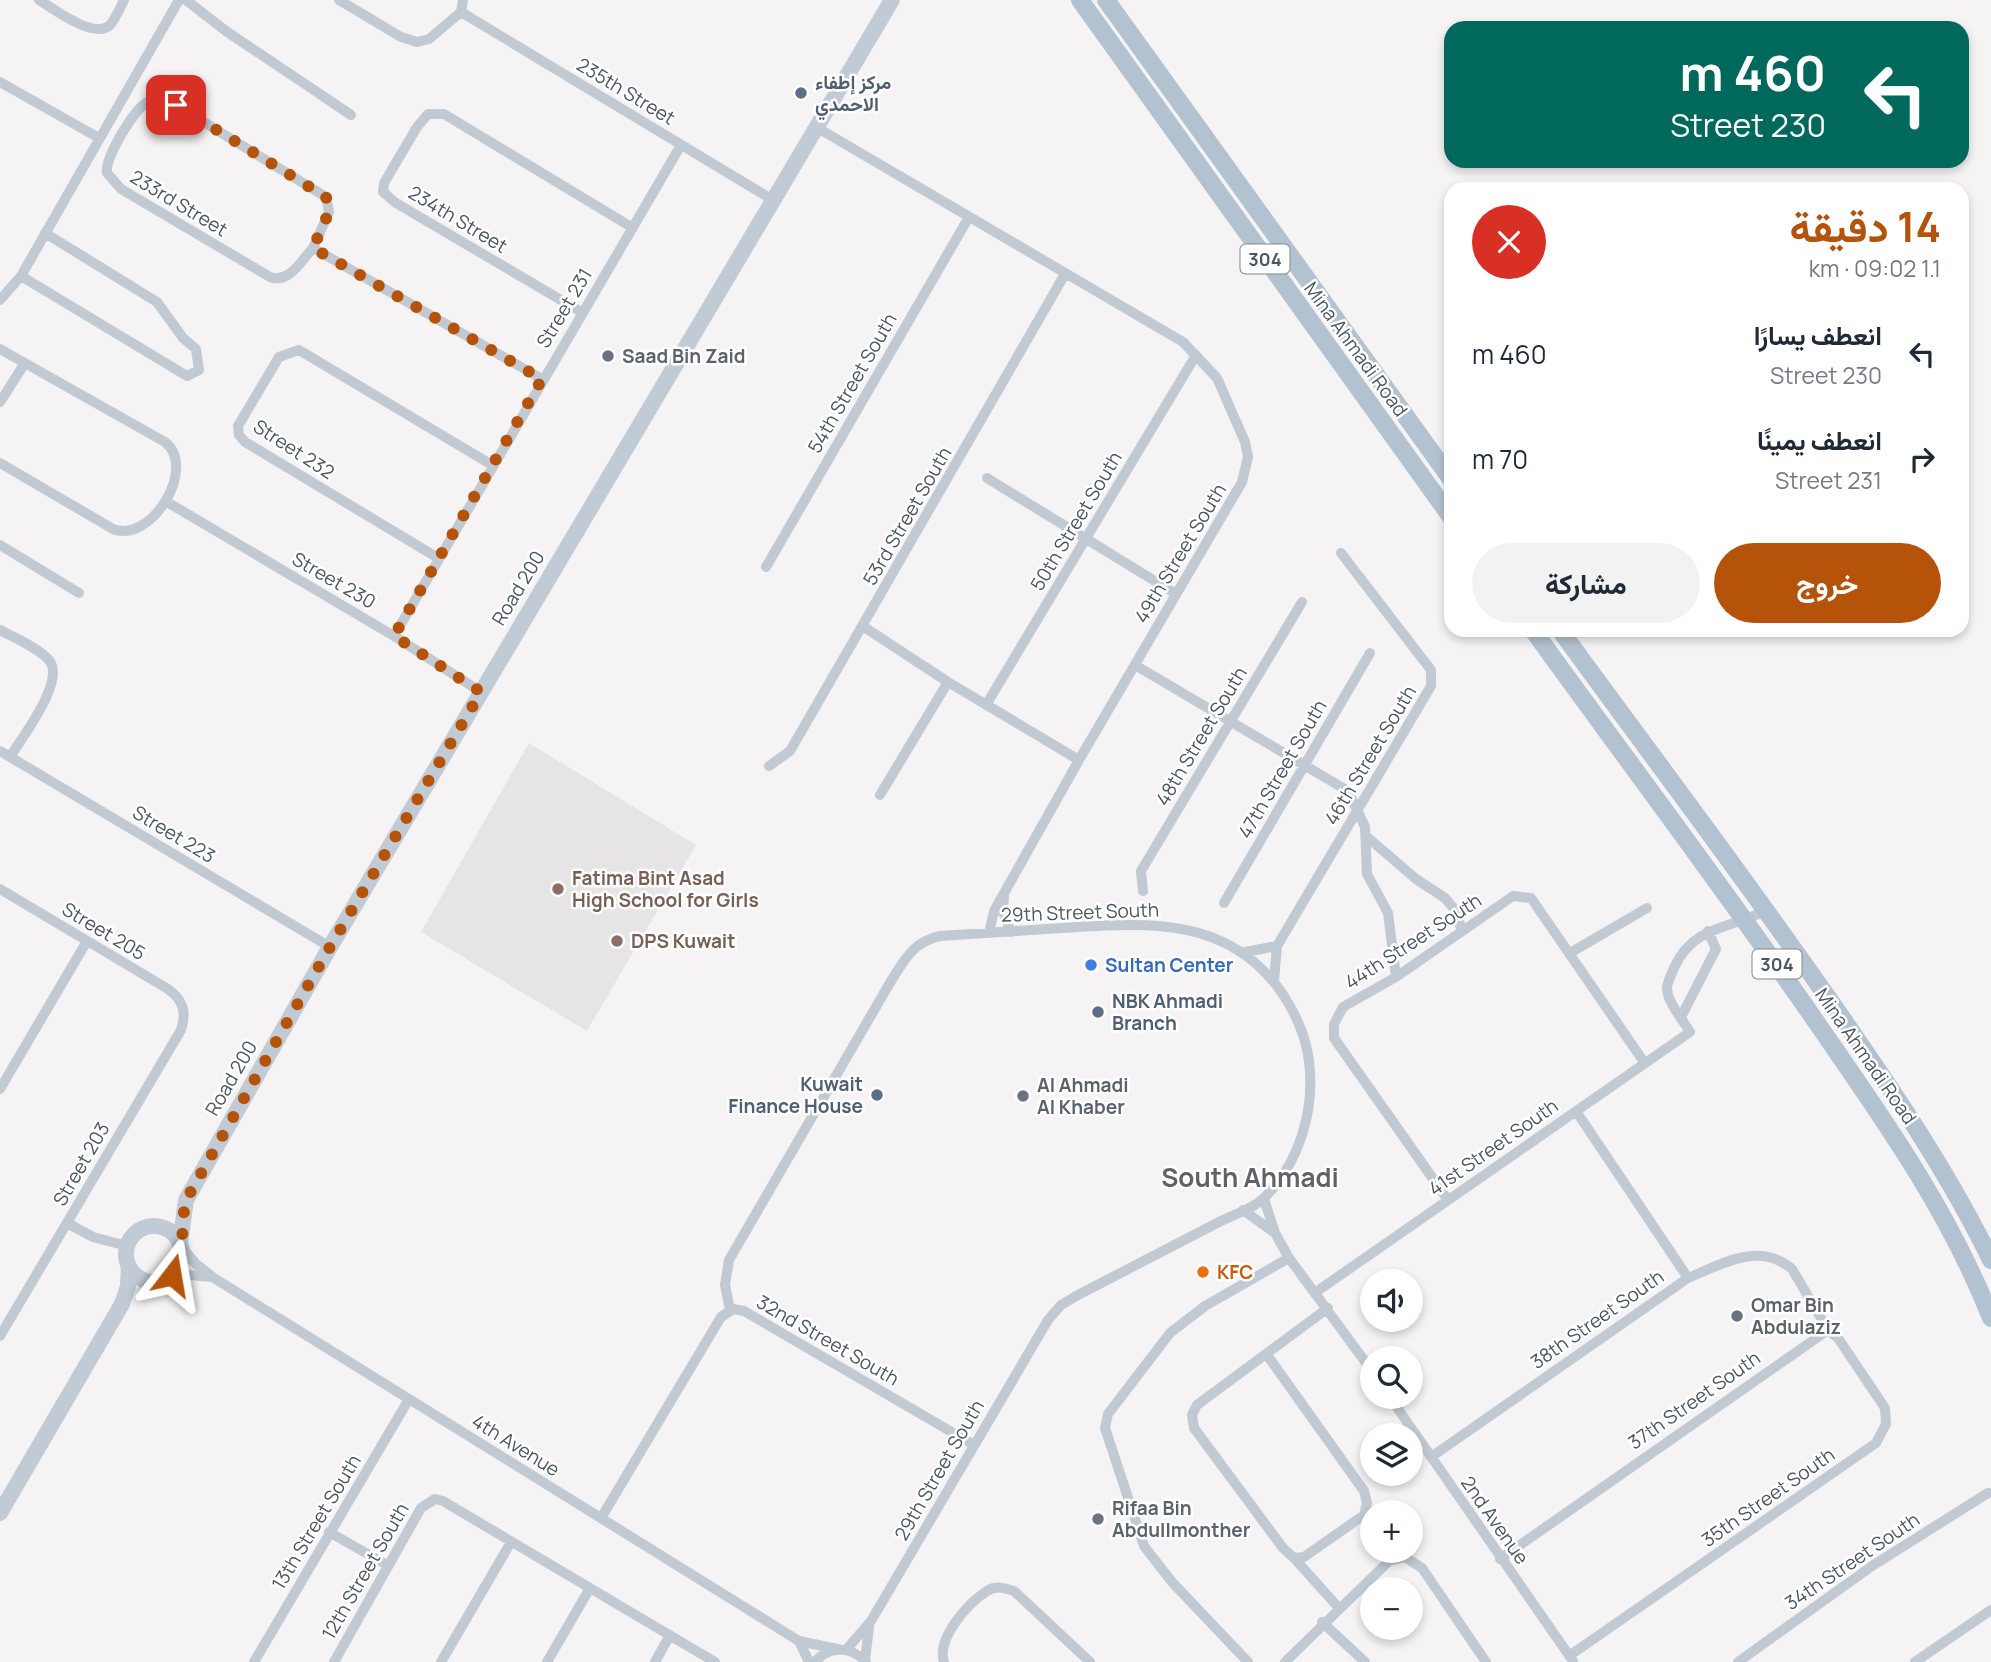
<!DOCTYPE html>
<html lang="ar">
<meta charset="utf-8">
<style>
:root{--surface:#fff;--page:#f2f2f3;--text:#1f2937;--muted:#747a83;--accent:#b45309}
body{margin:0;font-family:Manrope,Vazirmatn,sans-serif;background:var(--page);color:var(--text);direction:rtl;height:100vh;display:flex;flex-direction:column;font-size:26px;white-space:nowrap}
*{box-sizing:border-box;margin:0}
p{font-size:23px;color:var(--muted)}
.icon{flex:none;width:38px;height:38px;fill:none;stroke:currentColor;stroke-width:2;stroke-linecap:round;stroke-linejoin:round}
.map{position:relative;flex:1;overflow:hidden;direction:ltr}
.sheet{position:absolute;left:1444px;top:182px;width:525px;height:455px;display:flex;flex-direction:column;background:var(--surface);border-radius:21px;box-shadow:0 4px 10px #0003;direction:rtl}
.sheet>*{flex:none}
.guide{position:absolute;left:1444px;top:21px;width:525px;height:147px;border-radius:21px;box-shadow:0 4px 10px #0003;direction:rtl;background:#00695c;color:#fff;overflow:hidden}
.tools{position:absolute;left:1360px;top:1269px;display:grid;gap:14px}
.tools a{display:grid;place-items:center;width:63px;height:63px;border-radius:50%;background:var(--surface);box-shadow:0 4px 10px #0003;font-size:35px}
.pin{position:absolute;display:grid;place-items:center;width:60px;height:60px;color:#fff;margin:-30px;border-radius:14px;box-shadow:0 4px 10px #0006}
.me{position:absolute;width:77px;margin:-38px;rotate:14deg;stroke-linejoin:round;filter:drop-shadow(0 0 5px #0008)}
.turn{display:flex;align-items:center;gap:24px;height:147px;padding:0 28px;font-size:32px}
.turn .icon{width:91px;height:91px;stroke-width:2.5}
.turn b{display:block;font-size:49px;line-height:60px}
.round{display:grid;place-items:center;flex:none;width:74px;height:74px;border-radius:37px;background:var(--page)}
.overview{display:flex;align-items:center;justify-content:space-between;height:119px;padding:0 28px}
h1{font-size:42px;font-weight:700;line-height:52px;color:var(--accent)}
.primary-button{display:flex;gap:14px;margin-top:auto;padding:14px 28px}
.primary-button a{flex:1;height:80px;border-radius:42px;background:var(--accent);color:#fff;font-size:28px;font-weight:700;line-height:80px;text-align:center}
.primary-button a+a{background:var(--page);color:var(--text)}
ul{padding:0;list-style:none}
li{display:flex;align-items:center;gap:21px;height:105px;padding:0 28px}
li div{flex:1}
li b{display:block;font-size:26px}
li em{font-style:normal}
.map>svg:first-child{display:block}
</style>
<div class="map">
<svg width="1991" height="1662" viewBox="0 0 1991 1662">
<rect width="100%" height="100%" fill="#f5f3f3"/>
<path fill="#e6e4e5" d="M529,743l167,102 -109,186 -166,-99z"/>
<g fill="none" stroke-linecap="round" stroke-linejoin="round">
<path stroke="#c1cad2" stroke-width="10" d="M39,0c15,9 55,40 71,25 6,-7 10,-17 14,-25
M186,0l40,31 125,84
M339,0l62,37 16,5 12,-3 32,-27 2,-12
M461,12l312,188
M0,82l99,56
M816,127l367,215 34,36 28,64 3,15 -6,25 -163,278 -85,151 -5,22
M313,248c-12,13 -24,36 -43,29l-149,-88 -14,-16c-3,-14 28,-66 41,-71 10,-4 19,-1 28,3l150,92 3,15 -16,36 229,131
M21,276l166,100 12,-6 -3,-21 -13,-11 -26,-36 -112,-69
M0,300l21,-24 158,-276
M583,313l-187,-110 -13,-11 1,-9 33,-56 11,-13h16l189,114
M0,349l165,93c33,26 -14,102 -52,87l-113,-66
M0,402l25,-39
M987,478l189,116
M167,502l227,134 87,56
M0,545l79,48
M438,558l-193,-116 -6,-7 -1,-9 41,-69 20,-7 193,115
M766,567l203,-350
M864,627l84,55 131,78
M0,630c15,8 35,16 48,29 20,20 -26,78 -38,98
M394,636l287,-491
M1135,665l213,126 17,36 2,47 21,39 8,64
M986,705l210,-350
M0,751l330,196
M769,766l21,-15 275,-477
M880,795l68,-113
M1366,836l50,43 29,19 11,13 6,20
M0,889l168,100c15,11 19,23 13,41l-181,306
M1143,891l-2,-20 161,-269
M1004,897l-1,15 8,20
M1224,903l146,-250
M1245,952l32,-6
M1570,953l77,-45
M1274,981l3,-35 154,-260v-16l-90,-117
M1681,1017l35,-68 -8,-18
M0,1089l87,-148
M1264,1199l11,34 14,25 83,113
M1448,1200l-114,-162v-14l9,-17 53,-30 117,-81 18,2 113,164
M1243,1210l32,23
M67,1223l26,14 34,9
M181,1246l15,18 18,14 585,363 38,8
M167,1278l23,-3 21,2
M1316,1292l374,-260c-7,-12 -23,-30 -23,-44 0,-6 5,-14 7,-20 19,-43 56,-39 93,-58
M730,1310l-5,-25 4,-25 162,-279c14,-22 22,-39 49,-45 41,-3 81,-5 122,-8 84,-5 166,-13 220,65 14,21 24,43 27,68 6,48 -9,101 -44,136 -10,11 -32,18 -46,25 -47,24 -94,49 -141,73l-17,10 -13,15 -177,301 -25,29
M1267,1355l97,136 3,12 -3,12 -60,42 -10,1 -11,-10 -89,-120 -2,-13 5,-10 131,-97
M1389,1396l184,265
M1431,1457l257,-179 -112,-167
M601,1518l120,-201 12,-8 11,2 230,134
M329,1532l58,33
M1294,1558l44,49
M1500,1559l328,-229
M1322,1622l43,40
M799,1641l10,21
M1569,1656l307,-213 10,-19 -1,-16 -47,-70 -10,-8 -36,-61c-33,-28 -70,-5 -104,9
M865,1660l4,-33
M254,1662l155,-263
M334,1662l87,-154 14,-9 8,2 272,161
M441,1662l70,-120
M547,1662l43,-74
M655,1662l15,-27
M815,1662c15,-17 36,-16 51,0
M944,1662c-8,-23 24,-59 43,-71 9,-6 18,-3 27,0l76,71
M1248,1662l-76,-80 -28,-36 -39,-118 3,-14 62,-81 35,-27 84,-48
M1285,1662l104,-101 16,-4 17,11 64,94
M1738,1662l134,-96 116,-73
M1915,1662l76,-52"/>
<path stroke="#c1cbd6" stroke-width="16" d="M126 1254a28 28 0 1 1 56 0a28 28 0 1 1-56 0Z
M180,1244l6,-44 144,-253 562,-947
M0,1513l122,-209 6,-18 1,-20"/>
<path stroke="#b3c2d1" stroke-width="18" d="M1080,0l371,517
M1106,0l345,479
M1533,630c95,132 194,262 286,396 65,94 130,185 172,292
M1560,630c92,126 186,250 275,378 57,82 112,162 156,252"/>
</g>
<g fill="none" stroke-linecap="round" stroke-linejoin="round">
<path stroke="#b45309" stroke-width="12" stroke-dasharray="0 21.6" d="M172,1275c14,-15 8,-52 14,-75l144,-253 151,-255 -87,-56 148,-257 -229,-131 16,-36 -3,-15 -150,-92"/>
</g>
<g fill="#5c6f8a" stroke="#fff" stroke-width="2.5">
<circle cx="801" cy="93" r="7"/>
<circle cx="1098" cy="1012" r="7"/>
<circle cx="877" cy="1095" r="7"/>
</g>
<g fill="#6b7280" stroke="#fff" stroke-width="2.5">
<circle cx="608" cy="356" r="7"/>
<circle cx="1023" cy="1096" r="7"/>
<circle cx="1737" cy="1316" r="7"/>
<circle cx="1098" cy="1519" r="7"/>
</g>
<g fill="#8d6e63" stroke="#fff" stroke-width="2.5">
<circle cx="558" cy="889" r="7"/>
<circle cx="617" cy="941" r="7"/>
</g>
<circle fill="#3f7fe0" stroke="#fff" stroke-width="2.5" cx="1091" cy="965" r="7"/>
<circle fill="#e8710a" stroke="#fff" stroke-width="2.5" cx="1203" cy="1272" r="7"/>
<g text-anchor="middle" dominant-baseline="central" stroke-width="5" stroke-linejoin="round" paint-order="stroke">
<g fill="#fff" stroke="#808990" stroke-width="2">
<rect x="1240.5" y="244.5" width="49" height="29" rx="5"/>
<rect x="1752.5" y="949.5" width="49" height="29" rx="5"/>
</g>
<g font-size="18" font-weight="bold" fill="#4a5661">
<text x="1265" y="259">304</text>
<text x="1777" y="964">304</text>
</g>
<g font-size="19" font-weight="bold" fill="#4e5e75" stroke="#fff" text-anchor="start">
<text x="815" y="82">مركز إطفاء<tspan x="815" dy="22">الاحمدي</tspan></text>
<text x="1112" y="1001">NBK Ahmadi<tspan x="1112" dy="22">Branch</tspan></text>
<text x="863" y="1084" text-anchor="end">Kuwait<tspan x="863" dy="22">Finance House</tspan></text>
</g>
<g font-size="19" fill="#4a5661" stroke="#fff">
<text transform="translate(626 91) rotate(31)">235th Street</text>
<text transform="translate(179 203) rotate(31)">233rd Street</text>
<text transform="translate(458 219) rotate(31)">234th Street</text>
<text transform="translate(564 308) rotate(-59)">Street 231</text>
<text transform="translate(1356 349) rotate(54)">Mina Ahmadi Road</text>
<text transform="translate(852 383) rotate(-60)">54th Street South</text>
<text transform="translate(294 449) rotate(33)">Street 232</text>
<text transform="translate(907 516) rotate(-60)">53rd Street South</text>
<text transform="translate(1076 521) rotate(-59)">50th Street South</text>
<text transform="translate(1180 553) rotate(-59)">49th Street South</text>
<text transform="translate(334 580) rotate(30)">Street 230</text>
<text transform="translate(518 588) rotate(-59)">Road 200</text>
<text transform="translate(1201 736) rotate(-59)">48th Street South</text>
<text transform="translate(1370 755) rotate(-59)">46th Street South</text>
<text transform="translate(1282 769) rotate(-60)">47th Street South</text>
<text transform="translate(174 834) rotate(31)">Street 223</text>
<text transform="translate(1080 912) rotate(-2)">29th Street South</text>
<text transform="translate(104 931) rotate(31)">Street 205</text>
<text transform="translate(1413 941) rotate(-33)">44th Street South</text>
<text transform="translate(1866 1056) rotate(55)">Mina Ahmadi Road</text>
<text transform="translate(231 1078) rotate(-60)">Road 200</text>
<text transform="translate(1493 1147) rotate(-35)">41st Street South</text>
<text transform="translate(81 1164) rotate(-60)">Street 203</text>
<text transform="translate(1597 1319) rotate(-35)">38th Street South</text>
<text transform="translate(828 1340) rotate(30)">32nd Street South</text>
<text transform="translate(1694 1400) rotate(-35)">37th Street South</text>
<text transform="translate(516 1445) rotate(32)">4th Avenue</text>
<text transform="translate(939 1470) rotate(-60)">29th Street South</text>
<text transform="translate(1768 1497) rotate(-35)">35th Street South</text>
<text transform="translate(1495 1520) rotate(55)">2nd Avenue</text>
<text transform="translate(316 1522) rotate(-59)">13th Street South</text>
<text transform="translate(1852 1561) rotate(-34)">34th Street South</text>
<text transform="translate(365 1571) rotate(-60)">12th Street South</text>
</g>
<g font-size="19" font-weight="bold" fill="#5b616d" stroke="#fff" text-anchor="start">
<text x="622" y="356">Saad Bin Zaid</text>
<text x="1037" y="1085">Al Ahmadi<tspan x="1037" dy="22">Al Khaber</tspan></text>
<text x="1751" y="1305">Omar Bin<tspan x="1751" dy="22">Abdulaziz</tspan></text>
<text x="1112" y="1508">Rifaa Bin<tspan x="1112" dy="22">Abdullmonther</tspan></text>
</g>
<g font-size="19" font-weight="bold" fill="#785e54" stroke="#fff" text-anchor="start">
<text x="572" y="878">Fatima Bint Asad<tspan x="572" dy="22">High School for Girls</tspan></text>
<text x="631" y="941">DPS Kuwait</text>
</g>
<g font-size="19" font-weight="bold" fill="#366cbe" stroke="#fff" text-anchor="start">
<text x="1105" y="965">Sultan Center</text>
</g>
<g font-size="19" font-weight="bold" fill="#c56008" stroke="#fff" text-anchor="start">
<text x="1217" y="1272">KFC</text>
</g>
<g font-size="26" font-weight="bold" fill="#5f6368" stroke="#fff">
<text x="1250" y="1177">South Ahmadi</text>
</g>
</g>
</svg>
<div class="tools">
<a><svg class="icon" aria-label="sound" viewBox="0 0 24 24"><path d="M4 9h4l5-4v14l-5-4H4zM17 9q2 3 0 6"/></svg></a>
<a><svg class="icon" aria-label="search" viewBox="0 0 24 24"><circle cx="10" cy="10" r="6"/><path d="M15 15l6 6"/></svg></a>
<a><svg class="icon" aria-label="layers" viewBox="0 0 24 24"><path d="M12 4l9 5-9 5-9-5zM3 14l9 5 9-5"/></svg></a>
<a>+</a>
<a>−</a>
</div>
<div class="pin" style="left:176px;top:105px;background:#d93025"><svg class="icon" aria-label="arrive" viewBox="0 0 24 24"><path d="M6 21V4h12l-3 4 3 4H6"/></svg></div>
<svg class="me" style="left:172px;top:1275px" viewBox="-20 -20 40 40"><path d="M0-17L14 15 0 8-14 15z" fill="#b45309" stroke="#fff" stroke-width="4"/></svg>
<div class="guide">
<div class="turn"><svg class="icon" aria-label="left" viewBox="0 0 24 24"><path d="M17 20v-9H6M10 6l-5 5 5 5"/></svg><div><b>460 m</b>Street 230</div></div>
</div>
<section class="sheet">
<div class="overview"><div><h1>14 دقيقة</h1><p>1.1 km · 09:02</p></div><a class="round" style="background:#d93025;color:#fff"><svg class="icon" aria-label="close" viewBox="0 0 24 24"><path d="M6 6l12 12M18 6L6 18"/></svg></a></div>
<ul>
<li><svg class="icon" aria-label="left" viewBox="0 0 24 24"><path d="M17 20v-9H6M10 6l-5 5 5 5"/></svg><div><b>انعطف يسارًا</b><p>Street 230</p></div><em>460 m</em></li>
<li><svg class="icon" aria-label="right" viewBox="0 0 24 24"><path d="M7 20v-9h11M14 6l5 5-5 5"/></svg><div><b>انعطف يمينًا</b><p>Street 231</p></div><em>70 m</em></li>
</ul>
<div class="primary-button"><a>خروج</a><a>مشاركة</a></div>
</section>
</div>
